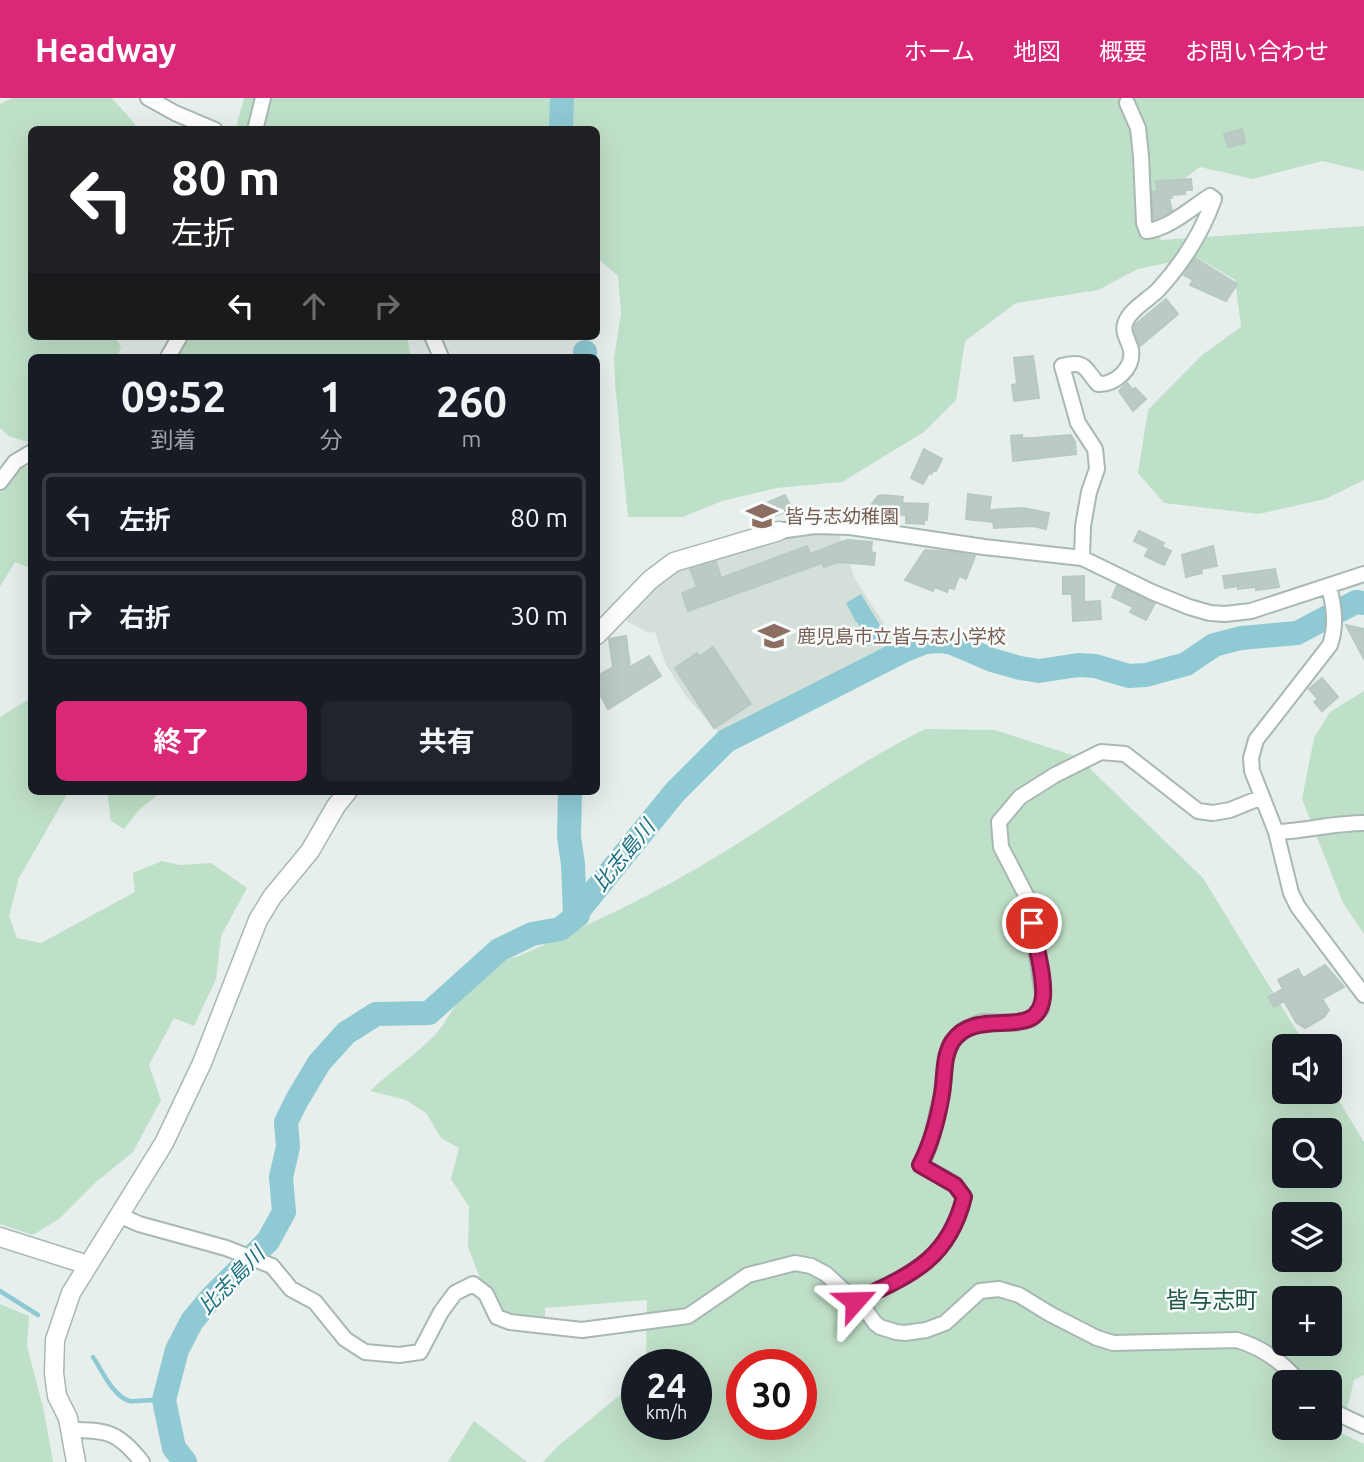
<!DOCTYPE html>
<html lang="ja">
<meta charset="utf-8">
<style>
:root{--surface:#171b24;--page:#20242c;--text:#f1f3f6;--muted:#9ea1a6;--line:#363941;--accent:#db2777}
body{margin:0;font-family:Ubuntu,"Noto Sans JP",sans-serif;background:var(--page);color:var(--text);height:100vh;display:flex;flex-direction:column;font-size:26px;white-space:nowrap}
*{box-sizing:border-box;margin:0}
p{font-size:23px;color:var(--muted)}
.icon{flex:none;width:38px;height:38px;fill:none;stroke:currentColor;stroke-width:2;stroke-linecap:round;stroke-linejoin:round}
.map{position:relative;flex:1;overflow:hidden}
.details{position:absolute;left:28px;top:256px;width:572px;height:441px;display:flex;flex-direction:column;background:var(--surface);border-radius:10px;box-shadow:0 7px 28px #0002}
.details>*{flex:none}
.guide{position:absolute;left:28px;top:28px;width:572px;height:214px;border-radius:10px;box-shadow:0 7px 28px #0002;background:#202124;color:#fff;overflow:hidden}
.controls{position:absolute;left:1272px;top:936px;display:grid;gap:14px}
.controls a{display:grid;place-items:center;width:70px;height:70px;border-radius:10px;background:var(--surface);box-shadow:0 7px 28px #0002;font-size:35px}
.speed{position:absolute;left:621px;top:1251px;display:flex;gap:14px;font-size:35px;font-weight:700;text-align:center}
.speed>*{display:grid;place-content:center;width:91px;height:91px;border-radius:50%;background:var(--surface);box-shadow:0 7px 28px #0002;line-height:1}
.speed small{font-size:18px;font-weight:400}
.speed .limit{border:10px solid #d22;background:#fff;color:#111}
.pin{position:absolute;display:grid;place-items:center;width:60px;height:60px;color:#fff;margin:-30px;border:4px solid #fff;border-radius:50%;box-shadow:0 2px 7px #0007}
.me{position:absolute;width:77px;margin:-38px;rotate:65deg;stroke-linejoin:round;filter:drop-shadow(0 0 5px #0008)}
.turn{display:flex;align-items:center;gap:24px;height:147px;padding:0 28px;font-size:32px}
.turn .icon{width:91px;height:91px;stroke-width:2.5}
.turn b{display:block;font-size:49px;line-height:60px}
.lanes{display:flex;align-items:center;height:66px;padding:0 28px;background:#0003;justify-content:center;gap:35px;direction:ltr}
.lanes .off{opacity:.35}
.eta{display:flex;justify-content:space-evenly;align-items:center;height:119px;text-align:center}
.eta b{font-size:42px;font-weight:700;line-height:49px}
.primary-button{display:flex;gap:14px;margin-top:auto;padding:14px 28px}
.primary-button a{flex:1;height:80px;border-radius:10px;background:var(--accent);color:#fff;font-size:28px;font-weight:700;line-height:80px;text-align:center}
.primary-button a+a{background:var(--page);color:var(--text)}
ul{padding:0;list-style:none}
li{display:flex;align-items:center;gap:21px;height:88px;margin:0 14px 10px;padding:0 14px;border:4px solid var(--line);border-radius:10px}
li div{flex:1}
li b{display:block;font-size:26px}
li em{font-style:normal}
header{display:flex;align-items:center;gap:42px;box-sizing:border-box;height:98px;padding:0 35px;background:var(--accent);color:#fff}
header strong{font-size:33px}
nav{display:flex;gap:38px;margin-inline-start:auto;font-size:24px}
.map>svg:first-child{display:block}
</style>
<header>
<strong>Headway</strong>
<nav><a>ホーム</a><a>地図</a><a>概要</a><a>お問い合わせ</a></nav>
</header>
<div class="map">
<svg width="1364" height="1364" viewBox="0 0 1364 1364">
<rect width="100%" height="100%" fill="#e6efeb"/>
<path fill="#d4dfda" d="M838,434l17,47 38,59 3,16 -172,85 -38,-43 -21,-33 -10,-32 -6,2 -23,-12 1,-6 43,-42 114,-37z"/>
<path fill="#bfe0c8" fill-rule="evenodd" d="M12,0h100l24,27 -8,4 -96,1v206h83l6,11 -4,10h-85l-1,86 -22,-7 -9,-8v-324z
M244,0h1120v73l-42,-10 -69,18 -53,-12 -49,36 10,37 203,-14v254l-39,19 -66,15 -95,-11 -26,-30 10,-63 54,-55 39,-28 -6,-47 -39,-23 -58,12 -40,21 -82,13 -51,38 -9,59 -32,32 -82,50 -65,6 -55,13 -39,16h-55l-13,-134 -1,-25 7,-44 -3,-38 -21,-18v-128h-359l-1,-6z
M175,238h232l4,21h-244z
M31,368v103l-16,-7 -15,25v-97l15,-23z
M1364,593v243l-21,-31 -41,-104 12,-61 16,-26z
M31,600l1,93h37l-50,87 -10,38 8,22 24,5 94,-51 -2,-19 29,-12 18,4 31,-2 36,25 -26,48 -5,43 -22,47 -20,-8 -25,47 12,35 -28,52 -38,31 -36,36 -26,16 -33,-11v-507z
M925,631l70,1 83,27 125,121 103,168h-22v46h46v-6l34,56v233l-10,5 -13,53 23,11v18h-821l15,-16 79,-65v43h59v-59h-50l1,-65 -102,8v10l-44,-5 -21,-35 -12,-31 1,-40 -18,-28 8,-31 -18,-10 -15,-25 -20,-13 -36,-9c20,-19 43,-34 63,-54 10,-10 17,-24 25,-35 15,-19 38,-42 61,-46 68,-31 136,-61 200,-101 69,-42 134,-90 206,-126zM1284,1032h46v46h-46zM1284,1116h46v46h-46zM1284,1200h46v46h-46zM742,1267h60v59h-60zM1284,1284h46v46h-46z
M107,693h55l-23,19 -15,19 -13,-8z
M0,1206l29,12 -2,30 17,65 9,51h-53z
M474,1323l53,41h-79z"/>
<path fill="#8ec9d4" d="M861,496l26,43 -15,9 -15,-24h-1l-10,-19z"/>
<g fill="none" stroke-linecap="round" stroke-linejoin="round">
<path stroke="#8ec9d4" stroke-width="4.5" d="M0,1193l38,24
M93,1259c9,13 20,40 37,44 4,1 26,-2 34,-1"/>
<path stroke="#8ec9d4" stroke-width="24" d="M561,32l1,-32
M585,259v-5
M570,693l-1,46 4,27 2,51
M185,1364l-11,-14 -10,-48 13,-50 15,-29 20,-24 56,-56 16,-29 -3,-35 7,-30 -2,-25 11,-22 22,-37 27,-30 30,-19 53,-1 70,-63 33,-16 28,-5 18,-14h-3l100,-123 51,-51 179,-91 20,-8 15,-1 12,2 40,17 28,8 19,3 39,-6 17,1 34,10 17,-1 40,-11 28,-19 27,-7 56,-5 59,-31 8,1"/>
</g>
<path fill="#bbcac4" stroke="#b8c9c2" stroke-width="2" d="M1242,31l3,14 -17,4 -4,-13z
M1191,81l1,11h-7v4l-14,1 1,3h-3l3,13 -19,9 -1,-28 5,-1 -1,-10z
M1195,160l42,26 -11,17 -36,-16 3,-5 -9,-5z
M1166,201l12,15 -38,32 -6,-15 1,-6z
M1033,258l6,42 -25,3 -2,-16 5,-1 -3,-26z
M1127,285l6,7 2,-2 11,11 -13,12 -14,-20z
M1022,337v3h11l38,-3 4,7 1,12 -63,7 -2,-25z
M924,351l18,10 -6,12 -2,-1 -3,4 -2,-1 -6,11 -12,-6z
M968,396l23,3 -2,13 34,-2 26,5 -3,16 -13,-3 -39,2 -1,-6 -27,-3z
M785,397l7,14 -36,15 -6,-14z
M882,397l21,2 -1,6 26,1 -1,16h-3v4l-18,-1v-8l-35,-3v-7l7,-9z
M1139,433l25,12 -2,4 9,4 -7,14 -19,-9 4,-8 -15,-7z
M847,442l25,2 -1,10 4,1 -1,12 -36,-3 -14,5 -2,-4 -134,48 -6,-18 15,-6 -7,-18 26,-7 5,16 86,-32 3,8z
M1213,448l4,20 -16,3 1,4 -16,4 -4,-22z
M925,452l26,2 24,4 -9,23 -7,-3 -5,13 -5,-2 -2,5 -12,-5 -2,4 -28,-11z
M1275,471l4,18 -23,3v-3l-18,2v-3l-13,2 -2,-12z
M1084,478v26l16,-1 1,18 -28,2 -1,-27h-9v-17z
M1117,488l38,17 -9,17 -16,-8 3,-5 -21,-10z
M1346,527l18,4v30z
M626,538l4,31 19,-11 12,20 -53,33 -11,-20v-13l16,-9 -4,-28z
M713,549l38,57 -37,24 -39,-60 22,-15 3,3z
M1322,580l16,19 -16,14 -8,-9 4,-3 -9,-10z
M1325,867l19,22 -22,12 7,11 -5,7 -19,11 -9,-6 -12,-21 -10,6 -6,-10 15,-8 -5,-9 20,-11 5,9z"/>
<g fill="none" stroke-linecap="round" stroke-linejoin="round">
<defs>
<path id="minor" d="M148,0l27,15 40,17
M255,32l8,-32
M432,238l9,21
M168,259l12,-21
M0,384l15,-20 17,-10
M779,433l36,-5 35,1 134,20 98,11 70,34 37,15 21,6 15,1 26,-3 113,-37
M1082,460l1,-32 6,-34 8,-23 -1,-11 -1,-9 -17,-26 -16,-57c24,-6 22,2 36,18 17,1 36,-16 33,-34 -2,-9 -9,-17 -6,-26 4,-14 23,-24 33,-34 24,-26 44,-58 56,-91l-4,-3c-19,12 -40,32 -63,35l-3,-8 -3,-67 -3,-28 -11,-25
M1329,488c5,21 8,38 1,59l-74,95 -5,18 1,13 24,61 15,61 7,14 66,88
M1276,734c30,-1 57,-9 88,-9
M119,1117l20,9 87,24 46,18 19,23 24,13 30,37 20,13 34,3 21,-3 21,-40 14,-19 18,-9 13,10 11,23 13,5 72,8 106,-14 60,-41 47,-12 16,3 15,8 41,38 8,11 5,4 16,5 9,1 21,-3 19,-7 35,-32 19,-2 20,6 31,19 47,24 16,5 124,-3c26,8 45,21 62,42
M855,1203c54,-26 94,-41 109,-104l-9,-13 -34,-19 9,-20 12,-52 4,-37 6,-14 11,-12 19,-8 33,1 16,-4 10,-10 2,-15 -15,-95 -27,-52 -2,-25 21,-25 35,-22 46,-23 24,2 73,57 15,2 17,-3 32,-13
M1330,1312l34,16
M70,1332c38,0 48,2 72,32"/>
<path id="tertiary" d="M597,537l53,-55 24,-18 105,-31
M0,1139l88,28
M76,1364l-8,-44 -11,-22 -3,-23 1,-33 16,-47 93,-150 38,-80 56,-143 14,-23 38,-46 26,-45 12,-15"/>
</defs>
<use href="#minor" stroke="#a8b8b2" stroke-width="18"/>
<use href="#tertiary" stroke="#a8b8b2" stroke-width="21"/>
<use href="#minor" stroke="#fff" stroke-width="14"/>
<use href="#tertiary" stroke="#fff" stroke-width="18"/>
</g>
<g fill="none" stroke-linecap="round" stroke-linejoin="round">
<defs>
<path id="route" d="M855,1203c55,-26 93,-40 109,-104l-9,-12 -35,-20c12,-23 18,-47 22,-71 3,-18 1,-37 10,-52 25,-38 86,2 91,-45 2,-21 -8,-53 -11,-74"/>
</defs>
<use href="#route" stroke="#8e194d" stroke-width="18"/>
<use href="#route" stroke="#db2777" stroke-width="12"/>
</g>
<defs>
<symbol id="school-bare" viewBox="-9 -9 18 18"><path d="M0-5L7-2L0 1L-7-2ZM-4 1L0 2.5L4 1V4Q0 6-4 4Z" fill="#8d6e63" stroke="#f7fbf9" stroke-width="2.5" paint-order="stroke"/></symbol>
</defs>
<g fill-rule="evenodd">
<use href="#school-bare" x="740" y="396" width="44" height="44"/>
<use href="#school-bare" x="752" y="516" width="44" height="44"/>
</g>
<g text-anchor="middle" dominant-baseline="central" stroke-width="5" stroke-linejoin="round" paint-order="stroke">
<g font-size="19" fill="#785e54" stroke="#f7fbf9" text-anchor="start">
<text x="785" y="418">皆与志幼稚園</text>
<text x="797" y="538">鹿児島市立皆与志小学校</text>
</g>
<g font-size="21" font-style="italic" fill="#1c6f80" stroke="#f7fbf9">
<text transform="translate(623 757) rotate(-51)">比志島川</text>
<text transform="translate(231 1182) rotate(-46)">比志島川</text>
</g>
<g font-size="23" fill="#1f5548" stroke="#f7fbf9">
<text x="1212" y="1201">皆与志町</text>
</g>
</g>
</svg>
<div class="controls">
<a><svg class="icon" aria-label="sound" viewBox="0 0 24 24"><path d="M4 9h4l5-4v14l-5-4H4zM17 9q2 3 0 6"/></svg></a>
<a><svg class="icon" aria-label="search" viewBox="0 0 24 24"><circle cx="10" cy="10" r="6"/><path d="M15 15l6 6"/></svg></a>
<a><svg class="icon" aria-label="layers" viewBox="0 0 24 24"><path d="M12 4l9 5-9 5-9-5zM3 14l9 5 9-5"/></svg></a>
<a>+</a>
<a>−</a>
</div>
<div class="speed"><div>24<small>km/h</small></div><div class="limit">30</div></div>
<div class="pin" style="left:1032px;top:825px;background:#d93025"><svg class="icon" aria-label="arrive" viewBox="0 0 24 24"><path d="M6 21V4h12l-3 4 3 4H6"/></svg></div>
<svg class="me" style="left:855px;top:1203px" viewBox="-20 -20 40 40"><path d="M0-17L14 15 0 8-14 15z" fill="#db2777" stroke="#fff" stroke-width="4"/></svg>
<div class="guide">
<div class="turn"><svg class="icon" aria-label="left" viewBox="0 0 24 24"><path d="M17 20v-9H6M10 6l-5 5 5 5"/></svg><div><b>80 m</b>左折</div></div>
<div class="lanes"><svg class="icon" aria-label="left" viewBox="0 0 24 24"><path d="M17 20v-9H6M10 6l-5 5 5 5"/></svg><svg class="icon off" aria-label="ahead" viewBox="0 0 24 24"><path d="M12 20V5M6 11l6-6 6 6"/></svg><svg class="icon off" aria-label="right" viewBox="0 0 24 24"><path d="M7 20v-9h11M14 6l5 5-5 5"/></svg></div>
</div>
<section class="details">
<div class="eta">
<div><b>09:52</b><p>到着</p></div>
<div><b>1</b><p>分</p></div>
<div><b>260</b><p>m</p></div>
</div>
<ul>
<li><svg class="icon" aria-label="left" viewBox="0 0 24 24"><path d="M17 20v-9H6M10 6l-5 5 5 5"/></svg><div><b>左折</b></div><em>80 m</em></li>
<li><svg class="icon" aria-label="right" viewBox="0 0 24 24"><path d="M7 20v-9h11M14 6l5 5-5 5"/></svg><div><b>右折</b></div><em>30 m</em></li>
</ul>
<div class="primary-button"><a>終了</a><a>共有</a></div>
</section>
</div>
